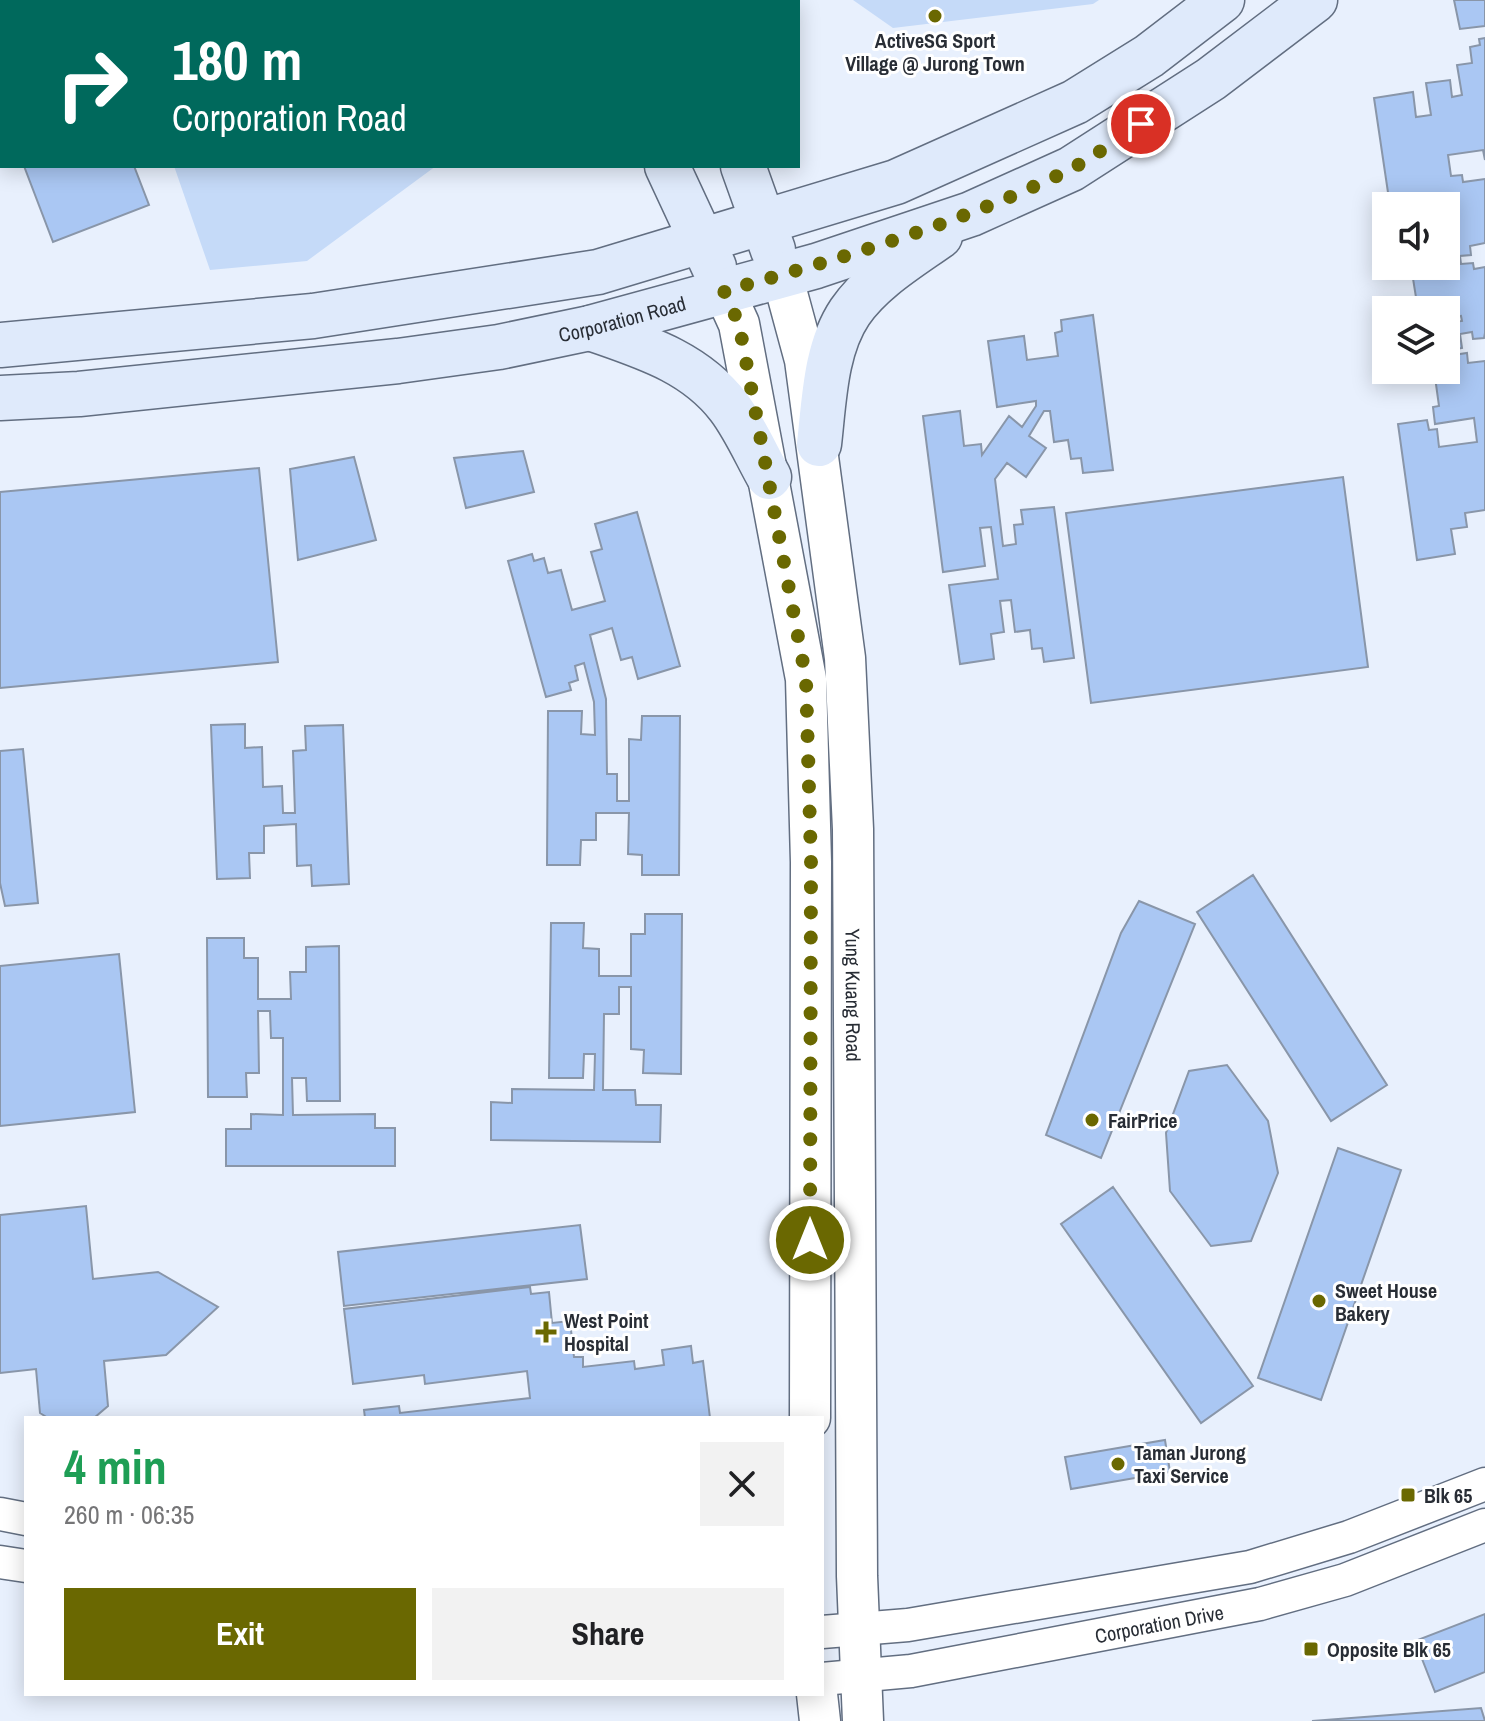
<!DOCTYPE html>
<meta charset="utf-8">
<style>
:root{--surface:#fff;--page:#f2f2f2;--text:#202124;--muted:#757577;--accent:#6a6801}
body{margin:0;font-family:"Archivo Narrow",sans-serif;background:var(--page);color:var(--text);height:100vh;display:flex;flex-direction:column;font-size:30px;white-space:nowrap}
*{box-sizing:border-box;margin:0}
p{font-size:26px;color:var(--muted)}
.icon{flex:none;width:44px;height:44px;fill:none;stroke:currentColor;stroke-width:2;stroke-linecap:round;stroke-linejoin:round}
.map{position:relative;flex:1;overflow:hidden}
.panel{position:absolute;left:24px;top:1416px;width:800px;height:280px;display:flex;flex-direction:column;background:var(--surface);border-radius:0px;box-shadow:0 4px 20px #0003}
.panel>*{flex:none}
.hud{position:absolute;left:0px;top:0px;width:800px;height:168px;box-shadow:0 4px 20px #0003;background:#00695c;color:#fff;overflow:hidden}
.fabs{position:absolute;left:1372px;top:192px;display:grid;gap:16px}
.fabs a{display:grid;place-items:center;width:88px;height:88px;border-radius:0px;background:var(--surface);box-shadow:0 4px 20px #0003;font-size:40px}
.pin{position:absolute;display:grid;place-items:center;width:68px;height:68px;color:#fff;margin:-34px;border:4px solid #fff;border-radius:50%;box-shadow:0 2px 8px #0007}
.me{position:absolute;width:88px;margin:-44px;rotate:0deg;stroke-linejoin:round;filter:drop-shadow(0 0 6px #0008)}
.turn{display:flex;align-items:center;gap:28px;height:168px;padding:0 40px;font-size:36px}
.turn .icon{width:104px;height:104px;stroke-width:2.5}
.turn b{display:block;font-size:56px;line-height:68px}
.round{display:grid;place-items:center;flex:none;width:84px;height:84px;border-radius:0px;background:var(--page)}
.overview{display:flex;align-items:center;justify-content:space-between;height:136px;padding:0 40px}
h1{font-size:48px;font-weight:700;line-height:60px;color:#1e9e55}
.action{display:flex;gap:16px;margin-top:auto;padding:16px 40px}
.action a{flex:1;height:92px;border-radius:0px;background:var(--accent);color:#fff;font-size:32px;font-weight:700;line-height:92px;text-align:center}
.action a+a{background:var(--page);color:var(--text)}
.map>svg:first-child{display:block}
</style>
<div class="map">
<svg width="1485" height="1721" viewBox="0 0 1485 1721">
<rect width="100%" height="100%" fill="#e8f0fd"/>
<path fill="#c5daf8" d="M116,0h388l-387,2z
M853,0h246l-6,4 -200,24z
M174,166h262l-129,95 -97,9z"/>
<path fill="#aac7f3" stroke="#8996a9" stroke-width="2" d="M0,0l71,2h-69v107z
M1454,0h31v26l-25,3z
M1485,38v122l-2,-10 -35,5 3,21 11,-1 1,7 22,-3v64l-15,3 1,9 -11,1 1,8 12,-1 1,6 11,-2v66l-1,5 -11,1 -1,-7 -12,2 2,14 -16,3v-28l16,-2 -1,-5 -13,2 -2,-11 -28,3 -7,-44h35v-60l-2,-6 -15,2 1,4h-40l-16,-108 39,-6 3,25 15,-2 -5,-32 24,-3 2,17 10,-2 -5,-30 15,-2 -2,-16 10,-2 -1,-6z
M24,166h110l15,39 -96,37z
M1093,315l20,155 -30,3 -2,-15 -10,1 -3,-19 -14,2 -4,-31h-6l-15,25 17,12 -20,29 -19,-14 -12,16 8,67 13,-2 -2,-19 9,-1 -2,-14 33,-3 20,151 -30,4 -2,-14 -10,1 -2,-19 -15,2 -4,-32 -11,1 4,31 -13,2 3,25 -34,5 -11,-79 49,-6 -7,-52 -11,1 5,38 -42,6 -20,-156 37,-5 4,35 17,-2 1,11 27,-39 13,11 14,-21v-5l-39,6 -9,-66 36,-5 3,24 31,-4 -3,-23 7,-2 -1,-11z
M1467,353l1,10 17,-2v149l-20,3 2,14 -16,2 4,25 -38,6 -19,-136 29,-4 2,10 8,-1 2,18 38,-5 -3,-24 -39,6 -2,-17 6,-1 -4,-29 -7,1 -1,-8h19v-14z
M523,451l11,41 -68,16 -12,-50z
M354,457l22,83 -78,20 -8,-91z
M259,468l19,194 -278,26v-196z
M1343,477l25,190 -277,36 -25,-190z
M637,512l43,154 -42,13 -6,-22 -11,3 -9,-32 -22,7 16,64 1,75h10v27h12v-62l12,1 1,-24h38l-1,159h-37v-20l-14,-1 1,-41h-33v27h-15l-1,25h-33l1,-154h34l-1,23 14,1 -1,-33 -10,-39 -9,3 3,14 -9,3 2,7 -25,7 -38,-136 24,-7 2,7 10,-3 4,15 13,-3 11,40 33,-9 -14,-49 11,-3 -7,-25z
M245,724v24l17,-1 1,40 19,-1 1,27h12l-2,-62 13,-1 -1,-24 38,-1 6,159 -37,2 -1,-21 -14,1 -1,-42 -32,2v27h-15l1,25 -33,1 -6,-154z
M23,749l15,154 -33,3 -5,-23v-132z
M1253,875l134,210 -56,36 -134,-209z
M1139,901l56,23 -94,234 -55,-23 75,-202z
M645,914h37l-1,160 -38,-1 1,-23 -13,-1v-62h-12v27h-15l-1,76h32l1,15h25l-1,37 -169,-2v-38l21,1v-14l82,1 1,-36h-11l-1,24h-34l2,-155h33l-1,25 16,1v27h32v-42h14z
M207,938h37v20h14v41h33l-1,-27h16v-25l33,-1 1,155h-33l-1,-23h-14l1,37 82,-1v14h20v38h-169v-37h25v-15l32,1v-77h-12l-1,-27h-12l1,62h-13l1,24h-39z
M119,954l16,158 -135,14v-160z
M1227,1065l41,56 10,52 -27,68 -40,5 -41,-55 -4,-58 23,-62z
M1338,1148l63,22 -80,230 -63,-22z
M1113,1187l140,199 -52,37 -140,-199z
M86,1206l7,73 65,-7 60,35 -52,48 -62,6 4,45 -14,12h-46l-8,-5 -4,-44 -36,4v-158z
M580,1225l7,54 -243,27 -6,-54z
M530,1287l1,7 18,-2 3,31 18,-2 4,36h9v10l51,-6 1,8 29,-4 -2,-15 29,-4 2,17 10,-2 7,57h-345l-1,-8 35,-4 1,7 130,-15 -3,-27 -102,13 -1,-9 -71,9 -9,-75z
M1165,1440l5,32 -99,17 -6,-32z
M1485,1614v58l-50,20 -20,-51z
M1481,1708l4,13h-173z"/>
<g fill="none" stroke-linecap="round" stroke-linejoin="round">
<defs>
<g id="minor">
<path d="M0,1514l26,5"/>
<path d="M0,1562l26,4"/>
<path d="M822,1632l86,-7 342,-58 99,-30 136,-53"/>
<path id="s1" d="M822,1679l89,-8 349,-67 85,-24 140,-55"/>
</g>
<g id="tertiary">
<path id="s2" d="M782,275l23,85 40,298 8,171 4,747 6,145"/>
<path d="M724,291l15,33 67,355 5,183 -1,556"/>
<path d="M817,1694l3,27"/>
</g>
<g id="secondary">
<path d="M586,0l1,2"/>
<path d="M665,0v2"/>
<path d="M667,166l47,101"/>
<path d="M743,166l30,84"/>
<path d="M590,328c51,18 104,33 139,79 16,21 27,47 40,70"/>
<path d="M0,345l313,-29 285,-44 298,-90 179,-80 74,-46 73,-56"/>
<path id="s3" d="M0,398l79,-4 319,-33 101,-14 91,-19 226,-62 155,-52 100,-45 140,-90 104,-79"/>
<path d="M819,444c5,-43 6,-95 31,-132 22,-32 59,-54 90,-76"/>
</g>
</defs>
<use href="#minor" stroke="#626e81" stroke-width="35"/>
<use href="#tertiary" stroke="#626e81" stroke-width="43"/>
<use href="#secondary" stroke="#626e81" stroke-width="47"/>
<use href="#minor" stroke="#fff" stroke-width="32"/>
<use href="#tertiary" stroke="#fff" stroke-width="40"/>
<use href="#secondary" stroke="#dfeafb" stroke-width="44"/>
</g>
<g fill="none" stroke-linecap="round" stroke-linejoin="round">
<path stroke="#6a6801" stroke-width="14" stroke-dasharray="0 25.2" d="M810,1240l1,-378 -5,-183 -67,-355 -15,-33c115,-32 238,-68 345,-121 25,-13 48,-31 72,-46"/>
</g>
<g fill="#6a6801" stroke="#fff" stroke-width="3">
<circle cx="935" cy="16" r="8"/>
<circle cx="1092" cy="1120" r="8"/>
<circle cx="1319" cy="1301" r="8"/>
<path d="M542 1320h8v8h8v8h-8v8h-8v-8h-8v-8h8z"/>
<circle cx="1118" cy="1464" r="8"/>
<rect x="1400" y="1487" width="16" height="16" rx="4"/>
<rect x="1303" y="1641" width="16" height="16" rx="4"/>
</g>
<g text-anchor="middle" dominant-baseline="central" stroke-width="6" stroke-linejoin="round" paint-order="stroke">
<g font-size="20" font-weight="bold" fill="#282d35" stroke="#fff" text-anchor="start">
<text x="935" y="40" text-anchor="middle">ActiveSG Sport<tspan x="935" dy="23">Village @ Jurong Town</tspan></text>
<text x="1108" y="1120">FairPrice</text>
<text x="1335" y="1290">Sweet House<tspan x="1335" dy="23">Bakery</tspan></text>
<text x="564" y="1320">West Point<tspan x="564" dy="23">Hospital</tspan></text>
<text x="1134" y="1452">Taman Jurong<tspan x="1134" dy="23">Taxi Service</tspan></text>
<text x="1424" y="1495">Blk 65</text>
<text x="1327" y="1649">Opposite Blk 65</text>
</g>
<g font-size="20" fill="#282d35" stroke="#fff">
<text stroke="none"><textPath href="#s3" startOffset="628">Corporation Road</textPath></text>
<text stroke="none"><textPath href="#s2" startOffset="726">Yung Kuang Road</textPath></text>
<text stroke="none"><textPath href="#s1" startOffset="342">Corporation Drive</textPath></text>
</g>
</g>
</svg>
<div class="fabs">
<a><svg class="icon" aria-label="sound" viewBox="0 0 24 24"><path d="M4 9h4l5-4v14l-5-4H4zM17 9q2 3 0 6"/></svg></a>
<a><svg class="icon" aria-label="layers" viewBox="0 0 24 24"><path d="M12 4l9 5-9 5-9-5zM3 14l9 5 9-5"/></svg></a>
</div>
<div class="pin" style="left:1141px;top:124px;background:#d93025"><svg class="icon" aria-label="arrive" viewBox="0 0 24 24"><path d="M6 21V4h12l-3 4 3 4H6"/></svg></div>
<svg class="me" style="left:810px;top:1240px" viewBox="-20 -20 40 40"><circle r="17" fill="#6a6801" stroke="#fff" stroke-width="3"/><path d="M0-11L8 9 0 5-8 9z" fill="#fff"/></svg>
<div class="hud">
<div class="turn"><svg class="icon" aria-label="right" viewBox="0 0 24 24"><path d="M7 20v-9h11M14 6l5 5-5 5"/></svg><div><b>180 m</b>Corporation Road</div></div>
</div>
<section class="panel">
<div class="overview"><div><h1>4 min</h1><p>260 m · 06:35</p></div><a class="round"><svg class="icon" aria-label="close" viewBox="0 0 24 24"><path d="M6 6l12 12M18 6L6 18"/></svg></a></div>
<div class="action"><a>Exit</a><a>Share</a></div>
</section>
</div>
